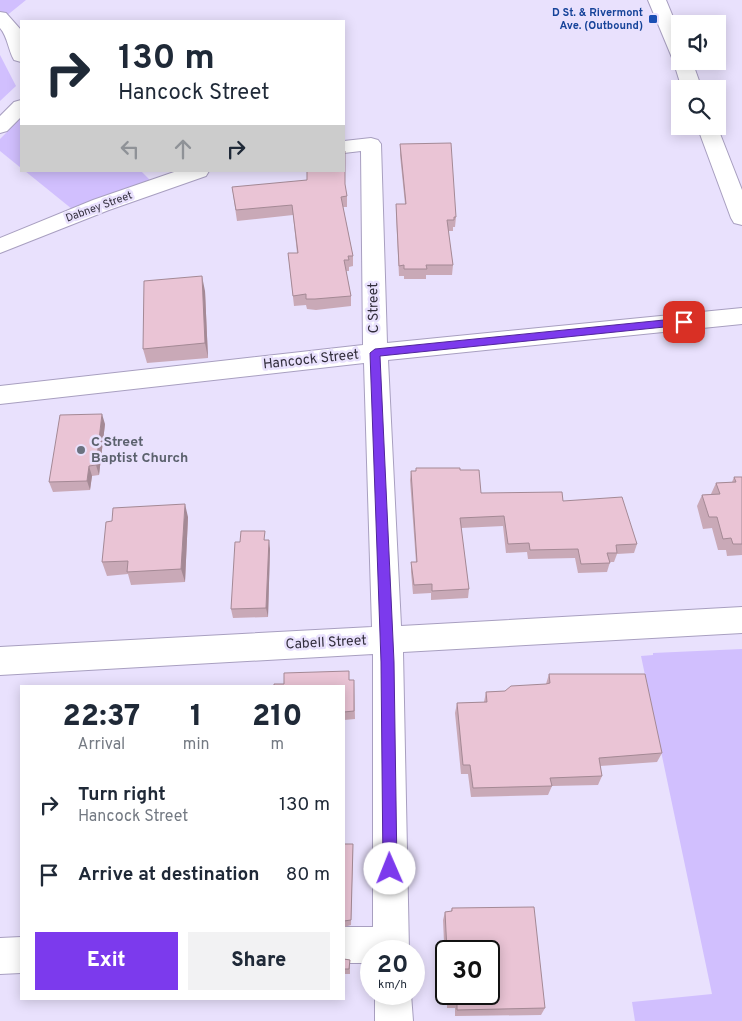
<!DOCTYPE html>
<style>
:root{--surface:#fff;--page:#f2f2f3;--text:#1f2937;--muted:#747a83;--accent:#7c3aed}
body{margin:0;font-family:Overpass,sans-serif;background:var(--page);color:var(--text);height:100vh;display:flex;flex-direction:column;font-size:19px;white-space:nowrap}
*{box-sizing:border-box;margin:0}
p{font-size:16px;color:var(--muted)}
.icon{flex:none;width:28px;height:28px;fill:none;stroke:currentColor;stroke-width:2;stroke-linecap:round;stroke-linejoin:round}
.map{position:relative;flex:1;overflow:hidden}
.panel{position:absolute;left:20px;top:685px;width:325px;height:315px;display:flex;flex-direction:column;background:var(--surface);border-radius:0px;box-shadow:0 2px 12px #0003}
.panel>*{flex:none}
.top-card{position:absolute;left:20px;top:20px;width:325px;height:152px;border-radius:0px;box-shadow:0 2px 12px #0003;background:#fff;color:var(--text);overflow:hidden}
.buttons{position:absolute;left:671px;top:15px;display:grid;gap:10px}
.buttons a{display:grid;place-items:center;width:55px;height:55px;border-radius:0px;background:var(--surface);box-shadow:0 2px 12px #0003;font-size:25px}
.speed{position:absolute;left:360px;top:940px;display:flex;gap:10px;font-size:25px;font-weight:700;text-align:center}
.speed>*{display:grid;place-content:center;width:65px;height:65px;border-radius:50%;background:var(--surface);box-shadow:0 2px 12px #0003;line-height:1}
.speed small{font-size:12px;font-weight:400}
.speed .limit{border:2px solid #111;border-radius:8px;background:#fff;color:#111}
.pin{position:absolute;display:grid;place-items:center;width:42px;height:42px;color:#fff;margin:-21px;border-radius:10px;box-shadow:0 2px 8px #0006}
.me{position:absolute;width:55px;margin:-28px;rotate:359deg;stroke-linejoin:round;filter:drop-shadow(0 0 4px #0008)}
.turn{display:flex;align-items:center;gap:18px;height:105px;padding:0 15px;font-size:22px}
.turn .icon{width:65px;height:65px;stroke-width:2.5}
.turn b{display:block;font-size:35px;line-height:42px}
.lanes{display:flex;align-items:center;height:48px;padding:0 15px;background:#0003;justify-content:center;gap:25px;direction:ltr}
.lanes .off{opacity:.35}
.eta{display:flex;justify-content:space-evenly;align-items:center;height:85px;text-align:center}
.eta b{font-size:30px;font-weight:800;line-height:35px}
.cta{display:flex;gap:10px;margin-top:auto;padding:10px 15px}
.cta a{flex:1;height:58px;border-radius:0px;background:var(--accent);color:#fff;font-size:20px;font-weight:800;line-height:58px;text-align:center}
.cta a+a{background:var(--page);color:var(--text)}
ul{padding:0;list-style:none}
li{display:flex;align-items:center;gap:15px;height:70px;padding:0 15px}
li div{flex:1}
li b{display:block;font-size:19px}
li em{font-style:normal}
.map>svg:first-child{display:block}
</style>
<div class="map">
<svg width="742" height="1021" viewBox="0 0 742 1021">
<rect width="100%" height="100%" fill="#e9e1fd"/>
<path fill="#d1bffe" d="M0,0h26l-26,21z
M0,55l16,31 -16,15z
M21,118v50l-21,-17v-12z
M25,171h116l9,9 -78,29z
M742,649v372h-107l-3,-19 80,-8 -71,-338 12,-1v-2z"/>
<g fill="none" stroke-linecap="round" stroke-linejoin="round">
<defs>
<path id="minor" d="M648,0h18l14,34v27h12l10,28h-20l-9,-29z
M0,12l6,1 15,17v32l-7,-2c-6,-10 -6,-23 -14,-32z
M21,100v17l-14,14 -7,2v-17l14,-14z
M697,126h20l25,64v35l-8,-2 -3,-5z
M371,138l7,2 3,4 6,199 355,-35v16l-354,36 13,266 341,-19v26l-339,19 6,299h-38v12h-27v-36h29v-273l-373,21v-28l372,-20 -8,-264 -364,41v-18l363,-41 -2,-194 -17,2v-12z
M177,171h32l-3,5 -97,34 -109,43v-15l93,-38z
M21,937v36l-21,1v-36z
M375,994h36l2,27h-38z"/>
</defs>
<use href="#minor" stroke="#a89fc0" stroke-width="2"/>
<use href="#minor" fill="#fff" fill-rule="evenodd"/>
</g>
<path fill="#c9a9b7" d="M400,144l56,73 -1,10h-2v4h-5l5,34 -1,10h-26v4h-22v-3h-5l-3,-62v-10h9l-5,-49z
M345,186l2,10v11h-4l10,49v10l-4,1v4h-3l5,25v10l-35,4 -9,-1 -1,-4 -12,1 -6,-53h9l-4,-38 -56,6 -5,-34z
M205,291l3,67 -61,5 -4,-14z
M105,424l-6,51 -7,1 -2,14 -37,2 -4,-10z
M460,470l21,23 82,8 74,43 -3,9 -17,1 -3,8h-4l-3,10 -29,1 -3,-15 -47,1 -1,-7 -21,1 -3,-27 -42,2 8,61 -1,9 -37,2v-7l-18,1 -2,-22v-10h5l-6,-82 1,-9z
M734,477h8v78l-15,1 -1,-6h-8l-6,-22 -9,1 -6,-23 5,-11 9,-1 5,-11 16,-1z
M188,517l-3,65 -54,3 -3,-11 -21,2 -5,-14z
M266,540l4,9 -2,68 -35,1 -2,-9 9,-67z
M549,674l113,79 -5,9 -57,4 2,10 -4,9 -46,1 -4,9 -77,2 -3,-23h-7l-6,-61 2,-10 27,-1 2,-10 19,-1 41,-7z
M349,680h5l1,39 -11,1 1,34h-1v-68z
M344,844l9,6 -2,75 -7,2z
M452,908l93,100 -4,7 -86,1v-8h-8v-14h42v-43h-43v36l-3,-67 2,-8 6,-1z
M344,959l6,1v14h-6z"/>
<path fill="#a48995" d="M202,276l3,15 3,67 -3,-15z
M102,414l3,10 -6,51 -3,-10z
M89,466l3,10 -2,14 -3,-9z
M185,504l3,13 -3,65 -4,-13z
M269,540l1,9 -2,68 -2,-9z"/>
<path fill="#eac4d5" stroke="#a48995" d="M451,143l5,74h-2v3h-7l6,45h-27l1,4h-23v-4l-5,1 -3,-62h10l-6,-60z
M344,151h1v33l2,12 -6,1 12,59h-5l1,4h-5l7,36 -36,3h-9v-5l-13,2 -5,-43h10l-6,-48 -56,5 -4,-23 75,-7v-9h37z
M202,276l3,67 -62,6 1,-68z
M102,414l-6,51 -7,1 -2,15 -38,1 11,-67z
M416,468h44v2h19l2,23 81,-1 1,9 59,-4 15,47 -21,1 1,8h-10l3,10 -29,1 -3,-15 -48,1 -1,-7 -21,1 -4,-28 -44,2 9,71 -37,2v-7l-18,1 -3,-23h6l-6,-91h5z
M734,477h8v67h-9l-2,-6 -8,1 -6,-22h-8l-7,-22 18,-1 -4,-11 20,-1z
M185,504l-4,65 -54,3 1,-11 -26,1 4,-40 6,-1 1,-13z
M241,531h24l-1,9h5l-3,68 -35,1 4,-67h5z
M349,671v9h5v31l-10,1v-26h-70v-2h10v-11z
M549,674h96l17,79 -63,5 3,18 -52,2 2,8 -79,2 -3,-23h-7l-6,-62 30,-1 -1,-10 19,-1 6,-5 35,-2 4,-1z
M344,844h9l-2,76 -7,1z
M534,907l11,101 -88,2v-8h-8v-8h40v-43h-42l-2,-39 7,-1v-3z
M344,959l6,1 -1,9h-5z"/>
<path fill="#7c3aed" stroke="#51269a" d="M684,318l5,4 -5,3 -304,31 14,306 3,207 -2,5 -5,2 -5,-2 -2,-5 -2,-207 -11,-309 5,-4z"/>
<rect fill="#1a4fb4" stroke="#e9e1fd" stroke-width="2" x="648" y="14" width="10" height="10" rx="2.5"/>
<circle fill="#6b7280" stroke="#e9e1fd" stroke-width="2" cx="81" cy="450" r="5"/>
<g text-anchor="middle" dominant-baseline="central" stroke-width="5" stroke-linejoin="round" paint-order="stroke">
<g font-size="11" font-weight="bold" fill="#164399" stroke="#e9e1fd" text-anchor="end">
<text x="643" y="13">D St. &amp; Rivermont<tspan x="643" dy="13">Ave. (Outbound)</tspan></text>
</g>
<g font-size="11" fill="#322e3c" stroke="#e9e1fd">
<text transform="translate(99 207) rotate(-20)">Dabney Street</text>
</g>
<g font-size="14" fill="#322e3c" stroke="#e9e1fd">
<text transform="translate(374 308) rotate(-91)">C Street</text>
<text transform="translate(311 360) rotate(-6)">Hancock Street</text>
<text transform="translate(326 643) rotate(-3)">Cabell Street</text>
</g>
<g font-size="14" font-weight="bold" fill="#5b616d" stroke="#e9e1fd" text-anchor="start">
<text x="91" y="442">C Street<tspan x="91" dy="16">Baptist Church</tspan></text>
</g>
</g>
</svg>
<div class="buttons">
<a><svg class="icon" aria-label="sound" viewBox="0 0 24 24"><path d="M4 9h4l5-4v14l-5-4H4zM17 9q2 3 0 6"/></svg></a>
<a><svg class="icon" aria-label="search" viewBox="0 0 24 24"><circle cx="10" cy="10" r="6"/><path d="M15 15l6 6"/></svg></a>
</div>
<div class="speed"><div>20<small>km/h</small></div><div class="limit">30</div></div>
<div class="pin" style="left:684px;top:322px;background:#d93025"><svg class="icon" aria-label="arrive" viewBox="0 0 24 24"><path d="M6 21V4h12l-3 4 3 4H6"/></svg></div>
<svg class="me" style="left:390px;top:869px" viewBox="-20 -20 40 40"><circle r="19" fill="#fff"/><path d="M0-13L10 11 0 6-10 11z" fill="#7c3aed"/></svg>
<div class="top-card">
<div class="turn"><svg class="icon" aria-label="right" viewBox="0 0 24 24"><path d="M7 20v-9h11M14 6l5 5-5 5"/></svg><div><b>130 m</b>Hancock Street</div></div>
<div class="lanes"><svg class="icon off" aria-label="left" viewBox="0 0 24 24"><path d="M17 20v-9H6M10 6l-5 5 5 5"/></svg><svg class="icon off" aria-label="ahead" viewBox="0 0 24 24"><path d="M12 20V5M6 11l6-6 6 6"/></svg><svg class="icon" aria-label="right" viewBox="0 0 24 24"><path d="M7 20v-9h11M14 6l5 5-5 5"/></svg></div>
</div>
<section class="panel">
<div class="eta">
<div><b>22:37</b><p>Arrival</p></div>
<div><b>1</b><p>min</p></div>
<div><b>210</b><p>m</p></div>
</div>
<ul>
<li><svg class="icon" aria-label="right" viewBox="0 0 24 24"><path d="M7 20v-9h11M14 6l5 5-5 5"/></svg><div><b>Turn right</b><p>Hancock Street</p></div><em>130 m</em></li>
<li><svg class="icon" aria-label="arrive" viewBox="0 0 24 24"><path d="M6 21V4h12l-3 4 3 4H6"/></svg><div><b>Arrive at destination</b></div><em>80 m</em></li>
</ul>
<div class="cta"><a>Exit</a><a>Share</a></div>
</section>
</div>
